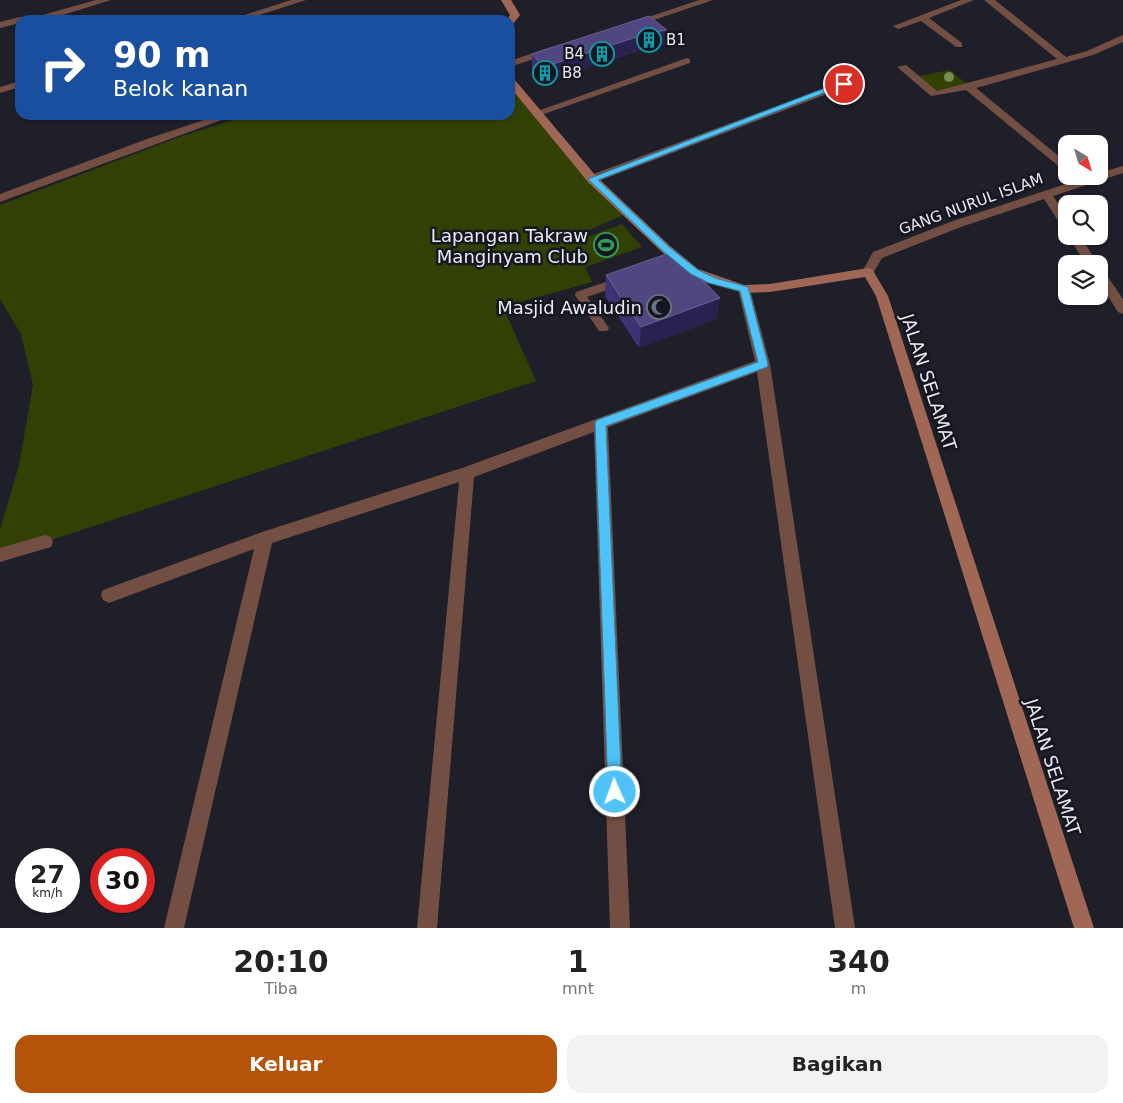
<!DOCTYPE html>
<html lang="id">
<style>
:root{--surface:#fff;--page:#f2f2f2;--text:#222;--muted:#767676;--accent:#b45309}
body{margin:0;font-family:"DejaVu Sans",sans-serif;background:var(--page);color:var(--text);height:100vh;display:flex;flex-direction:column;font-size:19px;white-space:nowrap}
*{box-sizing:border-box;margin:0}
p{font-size:16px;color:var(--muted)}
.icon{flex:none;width:28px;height:28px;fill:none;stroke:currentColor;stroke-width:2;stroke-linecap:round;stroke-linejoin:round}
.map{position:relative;height:928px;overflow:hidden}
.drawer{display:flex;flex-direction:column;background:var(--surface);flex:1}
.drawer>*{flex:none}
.hud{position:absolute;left:15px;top:15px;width:500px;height:105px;border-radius:15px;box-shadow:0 1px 4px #0004;background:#1a4fa0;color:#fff;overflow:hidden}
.needle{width:32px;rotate:142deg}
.buttons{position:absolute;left:1058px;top:135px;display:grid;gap:10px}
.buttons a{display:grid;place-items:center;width:50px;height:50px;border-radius:10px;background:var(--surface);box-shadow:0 1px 4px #0004;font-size:25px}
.speed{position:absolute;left:15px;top:848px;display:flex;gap:10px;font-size:25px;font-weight:700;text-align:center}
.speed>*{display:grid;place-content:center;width:65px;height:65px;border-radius:50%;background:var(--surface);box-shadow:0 1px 4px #0004;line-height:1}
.speed small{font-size:12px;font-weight:400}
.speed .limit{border:8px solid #d22;background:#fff;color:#111}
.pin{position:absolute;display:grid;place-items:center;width:42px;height:42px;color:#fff;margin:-21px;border:2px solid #fff;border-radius:50%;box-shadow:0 1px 5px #0007}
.me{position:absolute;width:55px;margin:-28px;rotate:358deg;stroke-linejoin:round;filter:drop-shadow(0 0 4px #0008)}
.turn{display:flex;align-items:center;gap:18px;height:105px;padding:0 15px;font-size:22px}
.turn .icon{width:65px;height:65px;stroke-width:2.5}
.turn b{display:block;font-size:35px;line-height:42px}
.eta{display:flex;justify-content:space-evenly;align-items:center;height:85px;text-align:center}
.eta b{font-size:30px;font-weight:700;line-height:35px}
.action{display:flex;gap:10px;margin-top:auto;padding:10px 15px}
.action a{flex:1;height:58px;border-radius:15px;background:var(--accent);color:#fff;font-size:20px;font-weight:700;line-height:58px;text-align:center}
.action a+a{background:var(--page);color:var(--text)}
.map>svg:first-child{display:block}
</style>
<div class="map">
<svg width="1123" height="928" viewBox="0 0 1123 928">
<rect width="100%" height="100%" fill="#1f1f2a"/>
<path fill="#324103" d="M950,70l18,15 -30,7 -19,-16z
M510,81l118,132 -59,26 2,4 51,-19 20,23 -57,20 7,15 -89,25 33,74 -491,161 -45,13v-25l19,-65 14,-80 -12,-51 -21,-35v-94l182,-69 68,-21h260z"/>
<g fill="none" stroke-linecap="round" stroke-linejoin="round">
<path fill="#724f42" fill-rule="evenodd" d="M621,277l5,4 -1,3 -38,13 22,31 -2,3h-8l-24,-36 1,-3z"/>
<path fill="#724f42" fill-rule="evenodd" d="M96,0h15l-64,20h-27v3l-20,5v-6l20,-5 19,-1z
M291,0h15l-62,20h-15z
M699,0h14l-77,26 -8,-2z
M961,0h13l-45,18 33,25v4h-6l-35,-26 -23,8 -5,-3z
M984,0h11l71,57 21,-6 36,-16v7l-30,13 -117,33 90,74v8l-4,-1 -96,-79 -35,6 -34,-29 9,-2 31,26 120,-32z
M551,47l5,3 -2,2 -44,15v-6z
M687,58l3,1v4l-149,52 -4,1 -5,-3z
M20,81v6l-20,6v-6z
M844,81l5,3 -1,2 -252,96h-8l-2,-3 2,-3z
M219,115h16l-235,87v-8l147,-55z
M1123,166v7l-70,23 13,19v13l-4,-1 -18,-28 -83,28 -79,31 -10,17 -4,1 -6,-4 11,-20 80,-31 137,-45h9v-3z
M1068,236h12l18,28h-12z
M1099,269l4,1 20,29v15l-5,-2 -19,-30z
M744,285l6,4 20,75 85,564h-20l-78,-556 -149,55 22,501h-20l-16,-496 -120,45 -37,451h-20l42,-446 -187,61 -88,385h-20l90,-379 -145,54 -6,-3 -2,-5 2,-5 162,-59 200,-64 290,-106 -17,-72z
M45,535l6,2 2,5 -2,5 -51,15v-14z"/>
<path fill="#a06854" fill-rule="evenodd" d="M501,0h10l9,15 -7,9 -3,1v-5h-3l3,-5z
M510,78l4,1 82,97 74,70 28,23 46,16 26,-1 98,-16 4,1 16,27 206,632h-20l-198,-632 -11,-19 -95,15 -26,1 -36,-10 -18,-8 -28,-23 -74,-70 -78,-95z"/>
</g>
<circle fill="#788b52" cx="949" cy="77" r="5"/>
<path fill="#3d3273" d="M667,30l-2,14 -17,4 -103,33 -13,-12v-15z
M606,275l114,23 -4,21 -77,29 -34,-52z"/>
<path fill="#292250" d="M667,30l-2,14 -17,4 -103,33 -1,-14 105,-34z
M720,298l-4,21 -77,29 2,-21z"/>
<path fill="#504680" stroke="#686092" d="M649,16l18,14 -18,3 -105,34 -12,-13z
M675,251l45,47 -79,29 -35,-52z"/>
<path fill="#4fc3f7" stroke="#337fa1" d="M841,82l6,2 -249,96 71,67 29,23 17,8 33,9 20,77 -1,3 -161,59 16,366 -2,5 -5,2 -5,-2 -2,-5 -13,-369 2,-3 161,-58 -18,-71 -31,-8 -18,-9 -28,-23 -75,-72z"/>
<defs>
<symbol id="building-ring" viewBox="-11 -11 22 22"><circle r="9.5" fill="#161620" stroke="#0f9aa8" stroke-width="1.5"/><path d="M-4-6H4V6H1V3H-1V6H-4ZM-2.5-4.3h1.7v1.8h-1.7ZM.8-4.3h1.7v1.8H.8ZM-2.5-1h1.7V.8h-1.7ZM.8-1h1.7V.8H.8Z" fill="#0f9aa8"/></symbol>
<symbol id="stadium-ring" viewBox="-11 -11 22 22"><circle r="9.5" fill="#161620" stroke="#2e9e5b" stroke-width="1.5"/><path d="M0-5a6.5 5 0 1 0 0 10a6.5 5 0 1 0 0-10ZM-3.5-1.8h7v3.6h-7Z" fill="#2e9e5b"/></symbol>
<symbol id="mosque-ring" viewBox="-11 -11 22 22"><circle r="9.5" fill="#161620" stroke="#6b7280" stroke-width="1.5"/><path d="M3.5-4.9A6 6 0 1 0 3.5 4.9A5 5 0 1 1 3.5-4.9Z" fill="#6b7280"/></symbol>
</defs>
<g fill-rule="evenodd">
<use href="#building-ring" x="635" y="26" width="28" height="28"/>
<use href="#building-ring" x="588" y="40" width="28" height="28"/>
<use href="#building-ring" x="531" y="59" width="28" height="28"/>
<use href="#stadium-ring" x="592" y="231" width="28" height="28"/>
<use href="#mosque-ring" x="645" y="293" width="28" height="28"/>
</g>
<g text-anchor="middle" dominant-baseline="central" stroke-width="5" stroke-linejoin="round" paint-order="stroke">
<g font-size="15" fill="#ebebf3" stroke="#161620" text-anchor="start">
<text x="666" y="40">B1</text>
<text x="584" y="54" text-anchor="end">B4</text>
<text x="562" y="73">B8</text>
</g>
<g font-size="15" fill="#ebebf3" stroke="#161620">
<text transform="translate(971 204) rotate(-20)">GANG NURUL ISLAM</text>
</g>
<g font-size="18" fill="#ebebf3" stroke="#161620" text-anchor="end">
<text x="588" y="235">Lapangan Takraw<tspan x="588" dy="21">Manginyam Club</tspan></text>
<text x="642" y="307">Masjid Awaludin</text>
</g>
<g font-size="18" fill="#ebebf3" stroke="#161620">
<text transform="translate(929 382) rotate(72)">JALAN SELAMAT</text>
<text transform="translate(1053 767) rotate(72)">JALAN SELAMAT</text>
</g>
</g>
</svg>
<div class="buttons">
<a><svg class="needle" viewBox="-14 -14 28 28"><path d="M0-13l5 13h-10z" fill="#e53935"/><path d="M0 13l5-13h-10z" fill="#767676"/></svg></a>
<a><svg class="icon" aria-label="search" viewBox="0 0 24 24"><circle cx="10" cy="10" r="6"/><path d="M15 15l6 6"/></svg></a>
<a><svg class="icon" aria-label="layers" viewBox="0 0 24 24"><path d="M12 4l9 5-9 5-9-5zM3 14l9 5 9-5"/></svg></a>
</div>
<div class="speed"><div>27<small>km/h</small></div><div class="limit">30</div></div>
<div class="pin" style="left:844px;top:84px;background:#d93025"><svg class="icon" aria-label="arrive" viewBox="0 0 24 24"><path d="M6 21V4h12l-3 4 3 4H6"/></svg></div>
<svg class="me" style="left:615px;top:792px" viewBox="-20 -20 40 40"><circle r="17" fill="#4fc3f7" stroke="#fff" stroke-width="3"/><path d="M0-11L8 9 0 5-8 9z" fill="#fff"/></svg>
<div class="hud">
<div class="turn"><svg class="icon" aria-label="right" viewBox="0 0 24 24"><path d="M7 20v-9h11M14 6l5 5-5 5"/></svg><div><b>90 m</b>Belok kanan</div></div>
</div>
</div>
<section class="drawer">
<div class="eta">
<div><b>20:10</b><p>Tiba</p></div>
<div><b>1</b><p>mnt</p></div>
<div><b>340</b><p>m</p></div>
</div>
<div class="action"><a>Keluar</a><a>Bagikan</a></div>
</section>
